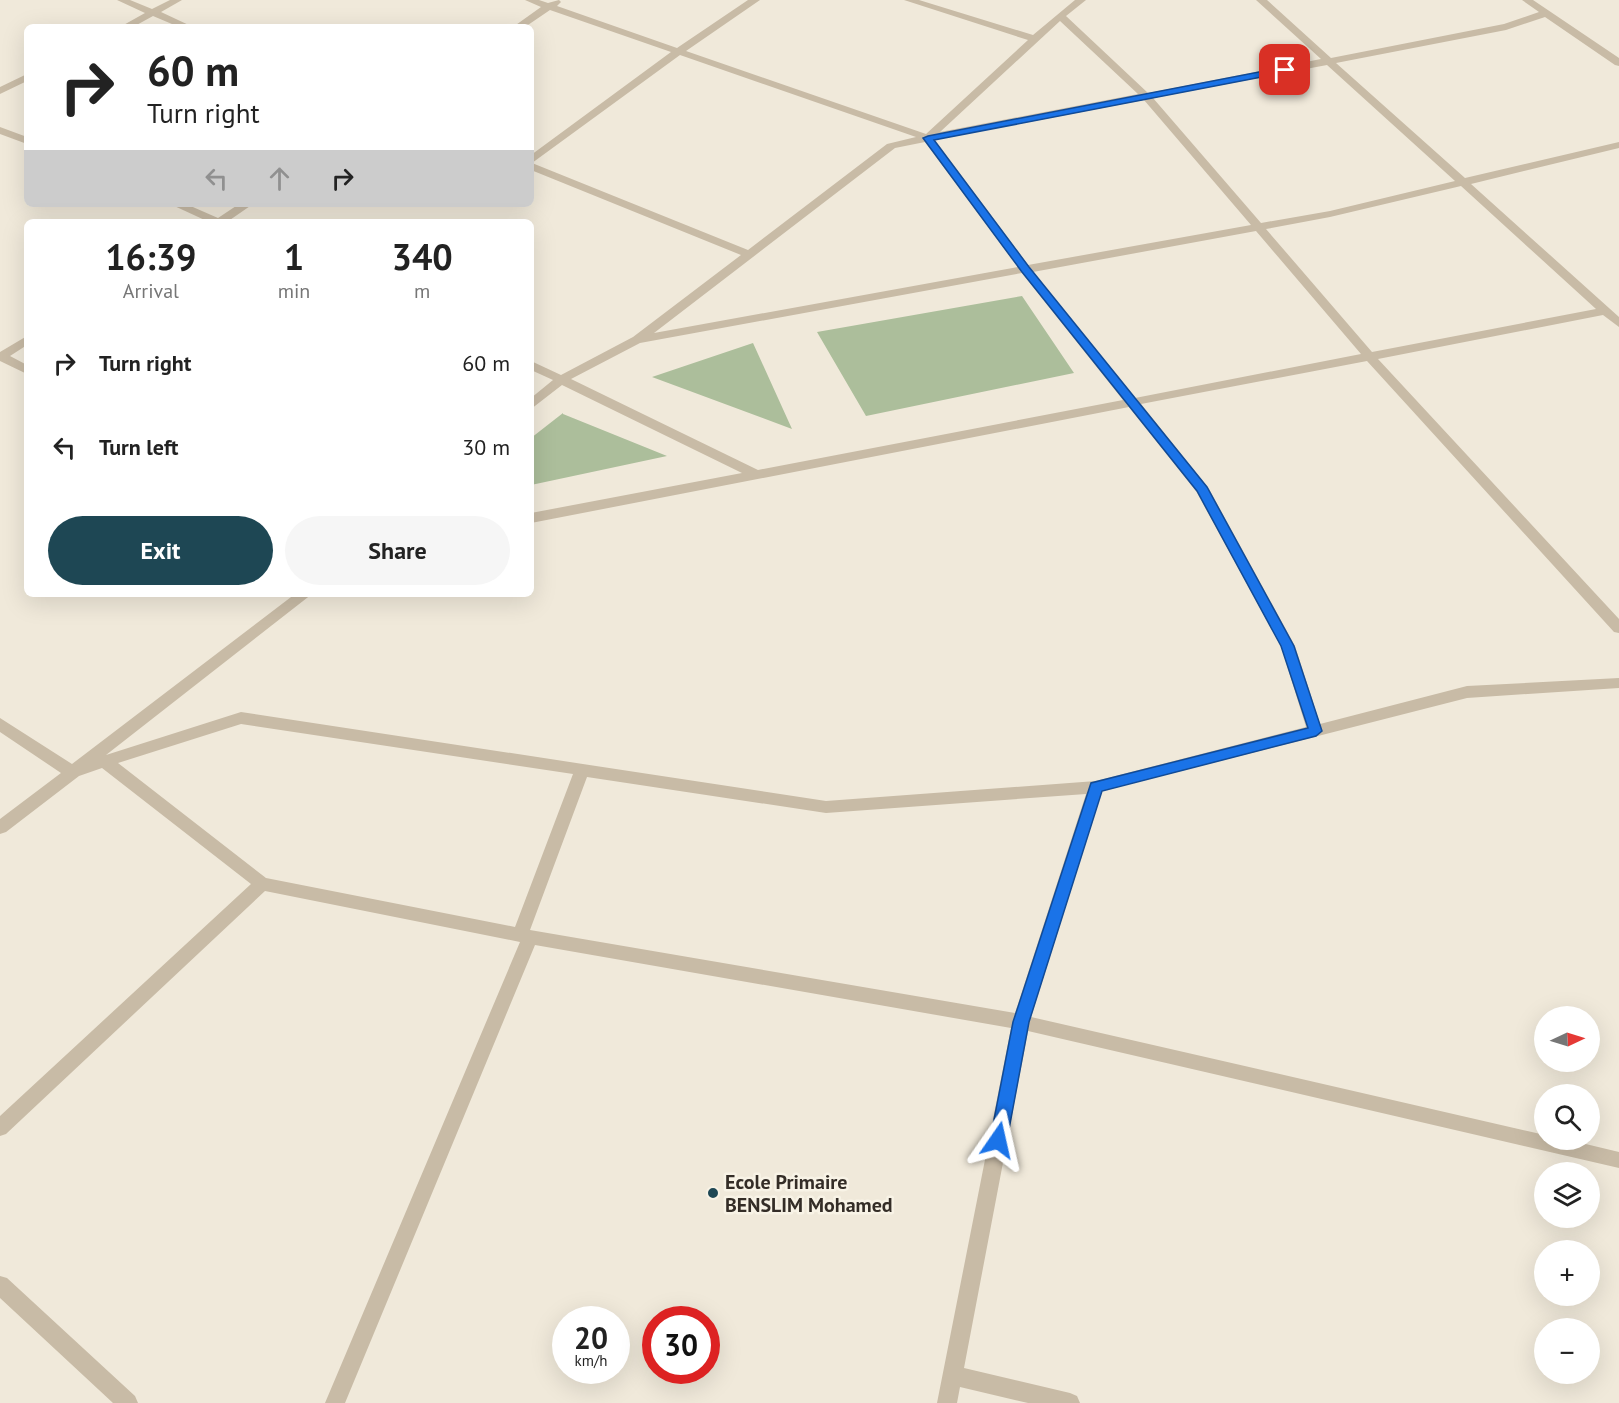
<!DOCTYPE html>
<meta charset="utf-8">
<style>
:root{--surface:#fff;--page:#f6f6f6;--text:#222;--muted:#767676;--accent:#1e4754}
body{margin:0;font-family:"PT Sans",sans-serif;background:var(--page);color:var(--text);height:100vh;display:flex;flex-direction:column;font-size:22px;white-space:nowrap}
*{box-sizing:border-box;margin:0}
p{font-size:20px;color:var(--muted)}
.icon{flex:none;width:33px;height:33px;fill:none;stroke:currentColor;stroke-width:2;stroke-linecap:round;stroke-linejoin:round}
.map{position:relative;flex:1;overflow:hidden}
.side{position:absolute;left:24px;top:219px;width:510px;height:378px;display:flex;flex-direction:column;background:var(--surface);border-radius:9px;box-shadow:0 6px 24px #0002}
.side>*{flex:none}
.top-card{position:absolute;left:24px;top:24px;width:510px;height:183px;border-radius:9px;box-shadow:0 6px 24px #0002;background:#fff;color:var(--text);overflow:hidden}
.needle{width:39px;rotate:86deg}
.controls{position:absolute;left:1534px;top:1006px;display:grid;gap:12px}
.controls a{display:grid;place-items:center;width:66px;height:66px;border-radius:50%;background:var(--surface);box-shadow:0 6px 24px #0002;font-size:30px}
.speed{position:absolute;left:552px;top:1306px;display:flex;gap:12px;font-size:30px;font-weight:700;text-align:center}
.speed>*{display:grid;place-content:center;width:78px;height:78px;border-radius:50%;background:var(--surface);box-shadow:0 6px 24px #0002;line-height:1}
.speed small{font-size:15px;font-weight:400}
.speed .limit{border:9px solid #d22;background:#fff;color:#111}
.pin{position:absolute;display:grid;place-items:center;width:51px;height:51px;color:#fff;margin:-26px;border-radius:12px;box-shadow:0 3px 9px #0006}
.me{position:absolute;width:66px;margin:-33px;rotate:11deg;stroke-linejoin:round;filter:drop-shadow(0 0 4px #0008)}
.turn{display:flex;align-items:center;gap:21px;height:126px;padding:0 24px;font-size:27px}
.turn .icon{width:78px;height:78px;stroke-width:2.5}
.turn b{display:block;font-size:42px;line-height:51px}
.lanes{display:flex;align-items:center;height:57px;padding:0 24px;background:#0003;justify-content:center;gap:30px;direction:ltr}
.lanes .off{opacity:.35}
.eta{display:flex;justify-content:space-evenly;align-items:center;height:102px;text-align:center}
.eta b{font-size:36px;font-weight:700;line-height:42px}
.action{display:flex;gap:12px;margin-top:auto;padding:12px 24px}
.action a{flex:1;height:69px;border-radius:36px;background:var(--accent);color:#fff;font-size:24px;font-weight:700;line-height:69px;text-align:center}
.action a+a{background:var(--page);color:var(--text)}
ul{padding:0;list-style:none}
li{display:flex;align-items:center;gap:18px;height:84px;padding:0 24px}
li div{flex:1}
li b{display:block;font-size:22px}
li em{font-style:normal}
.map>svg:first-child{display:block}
</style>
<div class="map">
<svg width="1619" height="1403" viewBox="0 0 1619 1403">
<rect width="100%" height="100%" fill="#f0e9da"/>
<path fill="#acbe9b" d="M1022,296l52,77 -208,43 -49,-84z
M753,343l39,86 -140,-52z
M563,413v1l104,42 -136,29v-47z"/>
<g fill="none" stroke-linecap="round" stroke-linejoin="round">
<path fill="#c8bba6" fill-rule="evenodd" d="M117,0h13l22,9 18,-9h12l-21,12 32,15h-14l-26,-11 -20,11h-13l25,-14z
M525,0h14l9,3 11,-3 2,2 -4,4 120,42 71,-48h12l-74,51 240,83 102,-94 -124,-40h15l114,35 42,-35h11l-20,16 82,77 173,-34 -65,-59h11l64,58 173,-34 35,-12 -17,-12h11l86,58v8l-4,-1 -70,-48 -39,13 -170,33 129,115 154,-36v6l-148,36 148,133v10l-16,-12 -225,44 241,260v14l-5,-1 -247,-271 -226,43 68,85 86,157 25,78 147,-38 152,-8v10l-152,10 -365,93 -71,226 514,118v5h24l50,12v16l-591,-137 -64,337 106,25 7,3 3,7h-52l-68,-16 -3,16h-20l74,-375 -476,-83 -190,458h-20l195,-461 -255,-51 -259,243 -6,2v-20l251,-232 -149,-116 -23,8 -73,56 -6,2v-15l61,-46 -61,-41v-14l72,46 223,-170h17l-206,161 135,-43 585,89 270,-20 210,-54 -25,-81 -85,-155 -67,-84 -598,116v-10l211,-40 -180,-88 -31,24v-11l22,-18 -22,-10v-9l30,14 72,-38 108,-82 -210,-85v-15l140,-103 -121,-42 -25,17h-12l28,-20zM1060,21l78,73 -198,38zM680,55l236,82 -29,7 -139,106 -216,-87zM1327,65l128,116 -125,30 -69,12 -108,-125zM1144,100l107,125 -223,40 -93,-125zM925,142l93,125 -364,66 241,-185zM1461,186l135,123 -224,43 -106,-123 64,-12zM1256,231l105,123 -226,44 -102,-126zM1022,273l101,127 -365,70 -187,-91 69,-36zM241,724l332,50 -58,153 -249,-49 -148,-115zM587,777l239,36 260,-19 -71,219 -485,-83z
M27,74v7l-27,13v-7z
M0,127l27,10v7l-27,-10z
M170,204h16l32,14 21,-14h14l-26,18h-18z
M27,336v9l-17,11 17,9v9l-27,-13v-9z
M0,1276l7,2 128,118 3,7h-25l-113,-105z"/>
</g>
<path fill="#1a73e8" stroke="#114b97" stroke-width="1.5" d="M1285,67l4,3 -1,2 -354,68 95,127 178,220 87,159 28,85 -6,5 -214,55 -73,231 -22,118 -3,5 -6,2 -5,-2 -3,-5 23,-118 78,-239 217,-55 -27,-82 -84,-155 -175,-219 -99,-134 5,-2z"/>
<circle fill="#1e4754" stroke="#f8f3e6" stroke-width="2" cx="713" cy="1193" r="6"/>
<g text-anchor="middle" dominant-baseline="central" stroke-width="5" stroke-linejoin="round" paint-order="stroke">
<g font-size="20" font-weight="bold" fill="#342d27" stroke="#f8f3e6" text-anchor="start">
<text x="725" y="1182">Ecole Primaire<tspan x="725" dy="23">BENSLIM Mohamed</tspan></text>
</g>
</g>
</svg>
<div class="controls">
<a><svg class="needle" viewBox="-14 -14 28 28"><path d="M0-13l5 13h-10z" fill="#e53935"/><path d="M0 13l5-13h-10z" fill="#767676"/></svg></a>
<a><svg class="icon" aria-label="search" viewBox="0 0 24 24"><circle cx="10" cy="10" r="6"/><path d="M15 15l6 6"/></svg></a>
<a><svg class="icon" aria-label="layers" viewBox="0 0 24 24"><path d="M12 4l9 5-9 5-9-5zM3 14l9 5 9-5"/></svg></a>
<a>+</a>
<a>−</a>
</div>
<div class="speed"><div>20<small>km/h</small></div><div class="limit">30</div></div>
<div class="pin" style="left:1285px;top:70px;background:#d93025"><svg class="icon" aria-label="arrive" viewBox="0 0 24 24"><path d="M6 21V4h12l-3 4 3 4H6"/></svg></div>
<svg class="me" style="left:998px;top:1140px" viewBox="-20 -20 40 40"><path d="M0-17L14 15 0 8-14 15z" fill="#1a73e8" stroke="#fff" stroke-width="4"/></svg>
<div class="top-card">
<div class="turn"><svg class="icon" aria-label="right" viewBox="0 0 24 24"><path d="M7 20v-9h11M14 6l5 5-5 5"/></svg><div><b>60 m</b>Turn right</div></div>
<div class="lanes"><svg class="icon off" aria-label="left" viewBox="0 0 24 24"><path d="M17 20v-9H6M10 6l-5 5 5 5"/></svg><svg class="icon off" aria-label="ahead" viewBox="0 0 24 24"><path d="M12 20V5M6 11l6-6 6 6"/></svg><svg class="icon" aria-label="right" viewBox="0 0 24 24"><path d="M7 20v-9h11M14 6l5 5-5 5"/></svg></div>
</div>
<section class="side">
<div class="eta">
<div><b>16:39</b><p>Arrival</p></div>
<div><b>1</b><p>min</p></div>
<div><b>340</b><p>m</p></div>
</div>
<ul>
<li><svg class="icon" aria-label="right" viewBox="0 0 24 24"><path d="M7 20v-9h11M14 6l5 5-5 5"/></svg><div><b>Turn right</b></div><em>60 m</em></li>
<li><svg class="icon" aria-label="left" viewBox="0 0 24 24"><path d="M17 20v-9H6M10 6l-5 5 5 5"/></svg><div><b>Turn left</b></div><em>30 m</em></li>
</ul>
<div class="action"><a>Exit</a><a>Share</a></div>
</section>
</div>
